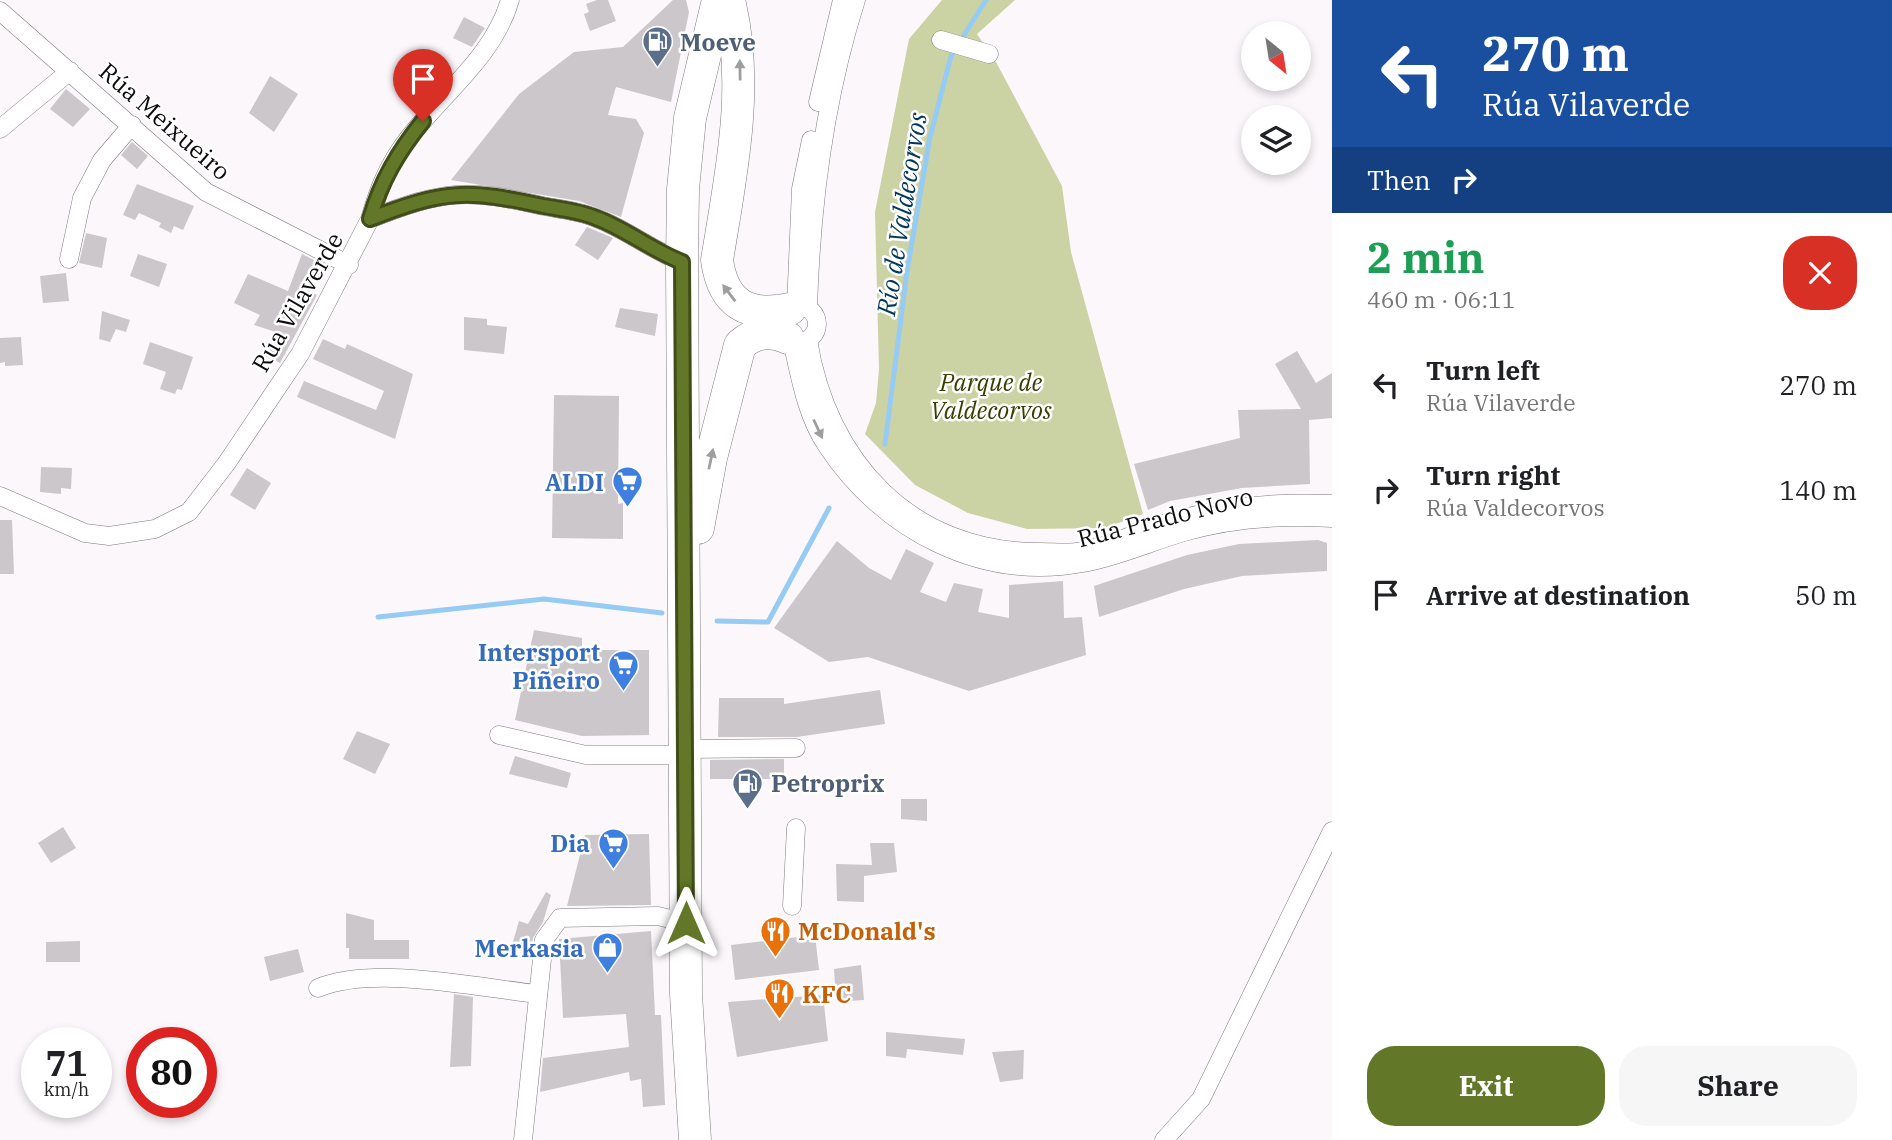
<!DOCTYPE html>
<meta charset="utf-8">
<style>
:root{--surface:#fff;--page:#f6f6f6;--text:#202124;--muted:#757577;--accent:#627727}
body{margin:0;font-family:"IBM Plex Serif",serif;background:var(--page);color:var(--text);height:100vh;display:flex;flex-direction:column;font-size:26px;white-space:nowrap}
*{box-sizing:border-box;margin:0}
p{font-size:23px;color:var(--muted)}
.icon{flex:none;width:38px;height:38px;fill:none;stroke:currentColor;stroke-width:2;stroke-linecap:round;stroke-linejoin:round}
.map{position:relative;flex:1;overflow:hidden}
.sheet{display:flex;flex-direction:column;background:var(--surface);width:560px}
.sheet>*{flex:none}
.top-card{background:#1a4fa0;color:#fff;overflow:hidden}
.needle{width:46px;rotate:150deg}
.controls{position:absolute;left:1241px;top:21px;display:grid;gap:14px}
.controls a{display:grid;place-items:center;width:70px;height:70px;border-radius:50%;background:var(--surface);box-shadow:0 4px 10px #0003;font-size:35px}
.speed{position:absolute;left:21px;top:1027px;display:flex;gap:14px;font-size:35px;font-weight:700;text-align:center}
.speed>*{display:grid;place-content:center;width:91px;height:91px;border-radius:50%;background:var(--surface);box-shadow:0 4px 10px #0003;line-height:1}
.speed small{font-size:18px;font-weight:400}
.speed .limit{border:10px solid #d22;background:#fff;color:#111}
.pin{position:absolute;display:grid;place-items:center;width:60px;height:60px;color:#fff;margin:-72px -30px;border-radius:50% 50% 50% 0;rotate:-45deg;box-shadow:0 0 7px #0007}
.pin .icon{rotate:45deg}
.me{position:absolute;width:77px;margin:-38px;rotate:0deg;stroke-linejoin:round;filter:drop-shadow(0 0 5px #0008)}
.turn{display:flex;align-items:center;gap:24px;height:147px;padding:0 35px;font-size:32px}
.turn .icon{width:91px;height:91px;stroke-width:2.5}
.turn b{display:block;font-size:49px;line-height:60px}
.then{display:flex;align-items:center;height:66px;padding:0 35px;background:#0003;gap:14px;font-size:26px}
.round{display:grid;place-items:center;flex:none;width:74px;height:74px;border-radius:28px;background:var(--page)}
.head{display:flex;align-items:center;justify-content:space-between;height:119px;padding:0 35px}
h1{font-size:42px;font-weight:700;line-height:52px;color:#1e9e55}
.primary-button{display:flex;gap:14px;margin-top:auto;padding:14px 35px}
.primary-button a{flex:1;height:80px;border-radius:28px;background:var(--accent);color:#fff;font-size:28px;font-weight:700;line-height:80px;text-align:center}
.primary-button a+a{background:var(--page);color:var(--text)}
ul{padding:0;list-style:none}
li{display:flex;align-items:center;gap:21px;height:105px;padding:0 35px}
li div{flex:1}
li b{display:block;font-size:26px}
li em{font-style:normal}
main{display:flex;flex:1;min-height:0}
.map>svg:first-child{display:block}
</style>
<main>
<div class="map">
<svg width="1332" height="1140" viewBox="0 0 1332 1140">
<rect width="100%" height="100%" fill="#fbf7fb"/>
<path fill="#cbd3a4" d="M942,0h73l-38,34 19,28 66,124 9,66 72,262 -38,14 -78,1 -59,-16 -53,-28 -50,-51 11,-31 3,-34 -4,-157 34,-173z"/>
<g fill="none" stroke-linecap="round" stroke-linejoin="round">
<path stroke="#96cbf4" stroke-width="5" d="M885,444l22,-173 23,-134 21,-81 35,-56
M378,617l166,-18 118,14
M717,621l51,1 61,-114"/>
</g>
<path fill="#cbc7cb" d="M597,0h11l8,21 -26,10 -6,-17 5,-2 -3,-8z
M673,0h13l3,12 -18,90 -55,-15 -8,28 28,4 8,14 -23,84 -42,-16 -128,-21 68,-86 55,-42 49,-5z
M464,17l21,11 -13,19 -19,-9z
M270,76l28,18 -24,38 -25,-19z
M66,89l24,20 -17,18 -23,-18z
M132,142l16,14 -11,13 -16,-14z
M137,184l57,22 -11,24 -9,-4 -3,7 -12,-6 2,-4 -22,-10 -4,7 -12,-5z
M587,227l26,11 -15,22 -23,-15z
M86,233l21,5 -5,30 -23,-5z
M138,254l29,10 -8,23 -29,-11z
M302,254l18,9 -13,27 10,5 -37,68 -17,-8 13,-23 -22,-7 6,-10 -26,-12 14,-29 40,17z
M66,273l3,28 -26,2 -3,-27z
M620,308l38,6 -3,22 -40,-9z
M102,311l28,9 -4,12 -10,-3 -6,13 -11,-3z
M464,317l23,2v6l20,2 -3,27 -40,-4z
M21,337l2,28 -18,1v-4l-5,1v-25z
M323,339l22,10 2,-5 66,30 -18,65 -98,-42 7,-16 72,29 8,-19 -71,-32z
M150,342l43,15 -11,33 -5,-1 -2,5 -15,-5 6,-17 -23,-8z
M1297,351l19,32 16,-10v45l-23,2 1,64 -68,4 -72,13 -22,9 -14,-46 106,-26 -2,-28 63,-1 -26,-45z
M554,395l65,1 -1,108 5,-1v36l-71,-1z
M41,467l31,1 -1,21 -10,-1v6l-21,-2z
M247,468l24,15 -16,27 -25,-15z
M0,520h12l2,54h-14z
M1318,540l9,3v28l-85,5 -58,13 -85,28 -5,-31 93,-31 52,-11z
M837,541l32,27 22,12 15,-31 28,14 -14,29 26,10 8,-19 29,6 -5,23 31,6v-33l54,-4 1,37 18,-1 4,38 -117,36 -101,-34 -39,5 -55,-34z
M534,630l48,8v12h67v85l-67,1 -67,-16z
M880,690l5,34 -88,13h-79l1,-39h65v6z
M357,731l33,13 -15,30 -32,-15z
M515,756l56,17 -4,15 -58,-14z
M784,759v20h-74v-19z
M901,799h26v22l-26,-2z
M63,827l13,21 -25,15 -13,-20z
M649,834l2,71 -84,1 18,-71z
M870,843h24l3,29 -33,4v26l-27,-1 -1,-37 36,1z
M546,892l5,3 -8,27 -10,16 -2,13 -19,-6 7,-24 9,3z
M346,913l28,7v20h35v19h-60v-11h-3z
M651,931l4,84h6l4,90 -22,2 -2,-28 -11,2 -1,-9 -89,20 3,-34 86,-11 -3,-33 -63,4 -4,-79z
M815,935l4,35 -84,10 -4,-35z
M80,941v21h-34v-20z
M298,949l6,23 -34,9 -6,-24z
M861,965l3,35 -28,2 -2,-33z
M454,994l19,3 -2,69 -21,1z
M823,995l5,46 -91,16 -9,-55z
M886,1032l79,7 -2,16 -56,-6 -1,9 -20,-2z
M1024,1050l-1,29 -23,3 -8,-30z"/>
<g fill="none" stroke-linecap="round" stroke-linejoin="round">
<defs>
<path id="street" d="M0,11l206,181 143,73
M941,40l48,14
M818,102l24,-102
M0,129l70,-58
M370,219c7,-24 15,-47 30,-69 34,-51 92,-88 110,-150
M69,259l13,-61 20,-38 30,-35
M781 324a18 18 0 1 1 36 0a18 18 0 1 1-36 0Z
M796,307l5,-118 10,-49
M808,309c3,-106 16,-208 48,-309
M808,340c19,122 104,213 232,212 14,0 30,2 43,-1 35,-7 67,-25 101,-33 49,-13 98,-16 148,-14
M792,341c8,35 14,74 35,105 55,84 154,136 256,117 34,-6 67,-21 101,-31 48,-14 99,-17 148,-14
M0,496l85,37 24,3 46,-7 34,-17 37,-48 74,-110 70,-135c74,-29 96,-31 173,-13 17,3 37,5 53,12 30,11 55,32 86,44
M499,735l87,20h99
M685,749l111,-1
M792,906l4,-78
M318,988c55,-23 157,-1 219,6
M523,1140l21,-200 16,-22 98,-2 28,7
M1164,1140l37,-41 131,-268"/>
<path id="highway" d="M729,0c21,87 2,174 -12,260 6,44 31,58 73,49
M698,528l13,-70 29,-113c15,-13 29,-15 48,-7
M695,1140l-9,-146 -4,-732 1,-73 7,-71 28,-118"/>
</defs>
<use href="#street" stroke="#7e7a7e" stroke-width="19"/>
<use href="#highway" stroke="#7e7a7e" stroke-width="33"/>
<use href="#street" stroke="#fff" stroke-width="18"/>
<use href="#highway" stroke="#fff" stroke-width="32"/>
</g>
<defs><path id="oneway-solid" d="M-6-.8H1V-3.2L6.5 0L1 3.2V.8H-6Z" transform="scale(1.75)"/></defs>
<g fill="#9e9e9e">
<use href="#oneway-solid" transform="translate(740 70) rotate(-91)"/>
<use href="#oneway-solid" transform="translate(729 293) rotate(-127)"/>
<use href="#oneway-solid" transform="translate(818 429) rotate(65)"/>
<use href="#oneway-solid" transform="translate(711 459) rotate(-78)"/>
</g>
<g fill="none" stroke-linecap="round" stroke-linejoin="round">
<defs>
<path id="route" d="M423,121c-25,31 -42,60 -53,98 74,-29 96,-30 173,-13 17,3 37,5 53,12 30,11 55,32 86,44l4,661"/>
</defs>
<use href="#route" stroke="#404d19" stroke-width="18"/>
<use href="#route" stroke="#627727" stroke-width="12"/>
</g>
<defs>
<symbol id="fuel-pin" viewBox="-11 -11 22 30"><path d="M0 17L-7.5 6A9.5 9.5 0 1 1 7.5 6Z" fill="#5c6f8a" stroke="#fff"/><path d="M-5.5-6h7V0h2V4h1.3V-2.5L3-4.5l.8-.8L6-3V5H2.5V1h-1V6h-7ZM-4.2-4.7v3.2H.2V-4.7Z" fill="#fff"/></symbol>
<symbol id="supermarket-pin" viewBox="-11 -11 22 30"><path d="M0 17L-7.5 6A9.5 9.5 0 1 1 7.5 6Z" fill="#3f7fe0" stroke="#fff"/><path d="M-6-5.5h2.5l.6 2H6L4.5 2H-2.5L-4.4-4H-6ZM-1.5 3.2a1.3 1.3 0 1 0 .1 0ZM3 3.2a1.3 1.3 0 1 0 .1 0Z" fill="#fff"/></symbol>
<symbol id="restaurant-pin" viewBox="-11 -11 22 30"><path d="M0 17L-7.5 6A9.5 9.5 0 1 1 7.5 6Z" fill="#e8710a" stroke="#fff"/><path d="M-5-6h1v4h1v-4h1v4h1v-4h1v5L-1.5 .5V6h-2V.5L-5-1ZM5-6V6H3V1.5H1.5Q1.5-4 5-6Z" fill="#fff"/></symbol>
<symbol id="shop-pin" viewBox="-11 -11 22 30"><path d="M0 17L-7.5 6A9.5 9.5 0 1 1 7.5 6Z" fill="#3f7fe0" stroke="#fff"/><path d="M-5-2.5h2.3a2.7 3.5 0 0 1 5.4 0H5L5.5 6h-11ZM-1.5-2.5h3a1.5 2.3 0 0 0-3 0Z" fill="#fff"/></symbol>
</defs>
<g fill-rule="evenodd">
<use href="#fuel-pin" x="640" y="24" width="35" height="47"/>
<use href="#supermarket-pin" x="610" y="464" width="35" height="47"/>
<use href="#supermarket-pin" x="606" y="648" width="35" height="47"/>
<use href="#fuel-pin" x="730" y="766" width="35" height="47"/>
<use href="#supermarket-pin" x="596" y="826" width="35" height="47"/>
<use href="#restaurant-pin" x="758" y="914" width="35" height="47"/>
<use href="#shop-pin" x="590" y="930" width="35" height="47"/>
<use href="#restaurant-pin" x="762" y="976" width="35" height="47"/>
</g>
<g text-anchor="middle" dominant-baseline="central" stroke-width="5" stroke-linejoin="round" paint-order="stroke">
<g font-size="24" font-weight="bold" fill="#4e5e75" stroke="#fff" text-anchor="start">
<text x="680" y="42">Moeve</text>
<text x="771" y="783">Petroprix</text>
</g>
<g font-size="24" fill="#0d0c0d" stroke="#fff">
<text transform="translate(165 121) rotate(41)">Rúa Meixueiro</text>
<text transform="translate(297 302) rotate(-60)">Rúa Vilaverde</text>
<text transform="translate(1165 517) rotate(-14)">Rúa Prado Novo</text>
</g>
<g font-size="24" font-style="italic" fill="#383d00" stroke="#fff">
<text x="991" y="382">Parque de<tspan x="991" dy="28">Valdecorvos</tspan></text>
</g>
<g font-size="24" font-weight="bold" fill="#366cbe" stroke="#fff" text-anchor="end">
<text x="604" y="482">ALDI</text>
<text x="600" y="652">Intersport<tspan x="600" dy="28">Piñeiro</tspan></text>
<text x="590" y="843">Dia</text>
<text x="584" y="948">Merkasia</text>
</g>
<g font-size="24" font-weight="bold" fill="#c56008" stroke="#fff" text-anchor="start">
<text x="798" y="931">McDonald's</text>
<text x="802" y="994">KFC</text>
</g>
<g font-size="26" font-style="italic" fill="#003859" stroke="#fff">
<text transform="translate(901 214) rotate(-81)">Río de Valdecorvos</text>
</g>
</g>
</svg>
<div class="controls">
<a><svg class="needle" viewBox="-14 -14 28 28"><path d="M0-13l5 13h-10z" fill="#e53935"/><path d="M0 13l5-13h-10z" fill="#757577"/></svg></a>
<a><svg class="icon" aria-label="layers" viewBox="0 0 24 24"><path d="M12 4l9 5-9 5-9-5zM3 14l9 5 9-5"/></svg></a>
</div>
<div class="speed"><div>71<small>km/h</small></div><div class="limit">80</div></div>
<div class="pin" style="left:423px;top:121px;background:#d93025"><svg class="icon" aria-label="arrive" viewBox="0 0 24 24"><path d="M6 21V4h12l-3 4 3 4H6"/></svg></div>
<svg class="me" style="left:686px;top:923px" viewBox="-20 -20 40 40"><path d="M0-17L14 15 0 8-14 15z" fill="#627727" stroke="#fff" stroke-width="4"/></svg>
</div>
<section class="sheet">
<div class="top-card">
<div class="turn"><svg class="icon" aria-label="left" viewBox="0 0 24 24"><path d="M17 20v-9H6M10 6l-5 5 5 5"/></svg><div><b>270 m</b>Rúa Vilaverde</div></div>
<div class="then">Then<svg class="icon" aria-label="right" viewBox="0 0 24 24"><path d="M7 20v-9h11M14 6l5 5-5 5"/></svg></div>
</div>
<div class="head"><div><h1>2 min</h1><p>460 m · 06:11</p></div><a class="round" style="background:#d93025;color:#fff"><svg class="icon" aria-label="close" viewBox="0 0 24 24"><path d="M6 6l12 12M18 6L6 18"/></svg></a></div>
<ul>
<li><svg class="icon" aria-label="left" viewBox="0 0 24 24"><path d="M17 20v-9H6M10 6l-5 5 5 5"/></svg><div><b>Turn left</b><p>Rúa Vilaverde</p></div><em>270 m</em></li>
<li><svg class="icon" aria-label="right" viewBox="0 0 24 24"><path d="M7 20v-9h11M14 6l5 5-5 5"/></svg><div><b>Turn right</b><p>Rúa Valdecorvos</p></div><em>140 m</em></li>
<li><svg class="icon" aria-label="arrive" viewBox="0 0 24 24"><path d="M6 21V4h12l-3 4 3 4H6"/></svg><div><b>Arrive at destination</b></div><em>50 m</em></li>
</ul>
<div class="primary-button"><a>Exit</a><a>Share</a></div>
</section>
</main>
